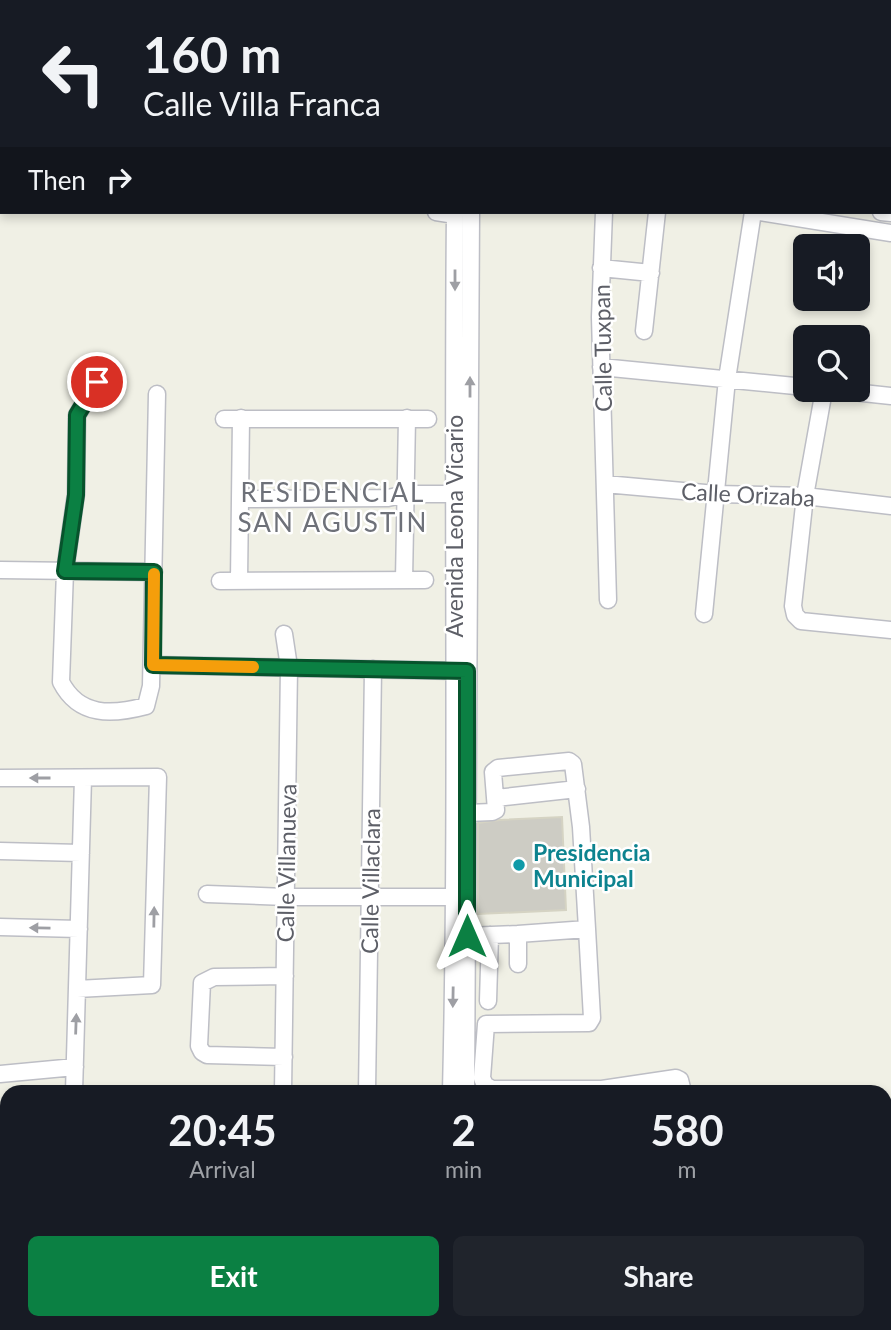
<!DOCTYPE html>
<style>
:root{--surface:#171b24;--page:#20242c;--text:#f1f3f6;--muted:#9ea1a6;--accent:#0b8043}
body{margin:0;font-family:Lato,sans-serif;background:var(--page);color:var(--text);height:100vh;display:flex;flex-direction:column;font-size:26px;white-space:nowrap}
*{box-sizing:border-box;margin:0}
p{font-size:23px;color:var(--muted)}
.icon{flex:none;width:38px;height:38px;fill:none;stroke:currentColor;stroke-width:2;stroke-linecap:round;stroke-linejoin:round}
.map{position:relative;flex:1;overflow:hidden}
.details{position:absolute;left:0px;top:1085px;width:892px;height:245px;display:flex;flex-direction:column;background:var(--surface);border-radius:21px 21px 0 0;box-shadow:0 4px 10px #0003}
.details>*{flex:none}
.hud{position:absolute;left:0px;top:0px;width:892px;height:214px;box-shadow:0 4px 10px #0003;background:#171b24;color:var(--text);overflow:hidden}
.tools{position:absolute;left:793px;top:234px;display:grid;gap:14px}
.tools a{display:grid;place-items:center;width:77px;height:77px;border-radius:10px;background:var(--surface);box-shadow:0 4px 10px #0003;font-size:35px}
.pin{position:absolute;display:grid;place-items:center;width:60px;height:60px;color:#fff;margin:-30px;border:4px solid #fff;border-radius:50%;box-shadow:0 2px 7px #0007}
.me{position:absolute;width:77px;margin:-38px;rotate:0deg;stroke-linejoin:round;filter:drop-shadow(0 0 5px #0008)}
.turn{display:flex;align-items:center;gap:24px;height:147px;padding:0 28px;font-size:32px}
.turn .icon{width:91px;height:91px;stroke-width:2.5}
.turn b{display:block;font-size:49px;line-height:60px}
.then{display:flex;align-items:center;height:66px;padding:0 28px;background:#0003;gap:14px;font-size:26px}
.eta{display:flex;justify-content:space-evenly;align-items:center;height:119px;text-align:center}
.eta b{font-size:42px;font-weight:700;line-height:49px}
.cta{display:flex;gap:14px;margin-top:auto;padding:14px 28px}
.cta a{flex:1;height:80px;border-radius:10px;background:var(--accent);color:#fff;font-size:28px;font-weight:700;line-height:80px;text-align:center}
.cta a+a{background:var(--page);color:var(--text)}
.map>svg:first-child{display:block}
</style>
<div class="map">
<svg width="891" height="1330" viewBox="0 0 891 1330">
<rect width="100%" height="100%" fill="#f0f0e5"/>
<path fill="#cdccc4" stroke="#d5d3c3" stroke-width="2" d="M562,817l4,93 -88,4v-91l22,-3z"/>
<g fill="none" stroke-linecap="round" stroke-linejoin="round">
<defs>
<path id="minor" d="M215,0l11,2
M327,2v-2
M451,2l1,-2
M583,2v-2
M611,2v-2
M741,2v-2
M867,2l1,-2
M0,63l2,1
M0,87l2,1
M436,212l19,3
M604,212l-4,105 8,283
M760,212l131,21
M881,212l10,1
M601,268l50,5
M644,331l13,-119
M601,367l204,20
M97,382l-20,33 -1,79 -11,77 -4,111c18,35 51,33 85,24l5,-20 6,-292
M824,390l-19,106 -12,110 2,9 6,6 90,9
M835,390l56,6
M224,419h204
M605,484l111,10 89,2 86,10
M240,499l148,-1 18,-4h47
M0,570l154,2
M404,580l3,-162
M220,581l205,-1
M239,581l2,-163
M704,614l23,-235 26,-167
M153,665l308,6
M0,778l158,-1 -6,208 -75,4
M496,798l81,-9
M467,813l25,-1 4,-2 -3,-38 5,-4 71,-7 4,3 8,63 6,102 -69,5
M0,851l81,2
M207,894l79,3h179
M0,927l79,2
M587,929l5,89 -3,5 -103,1 -4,54 3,7 7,4h110l74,-11 4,2 3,12
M467,936l51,-2v30
M488,1001l2,-66
M284,1057l-77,-2 -5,-3 -3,-6 3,-63 12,-6 71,-1
M0,1074l75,-7
M74,1092l9,-314
M283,1092l6,-425 -5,-33
M367,1092l6,-423
M451,1092c7,-293 1,-587 4,-880
M466,1092l5,-880
M886,1128h5
M886,1140h5
M0,1147l7,-1
M0,1196l7,41
M22,1323l1,7
M585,1323v7
M114,1330l30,-3
M192,1330l1,-7
M274,1330l13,-7
M443,1330v-7
M456,1330v-7
M677,1330v-7
M753,1330v-7
M889,1330l2,-167"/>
</defs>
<use href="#minor" stroke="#bdbec5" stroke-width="19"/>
<path stroke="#99cab2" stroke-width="2" stroke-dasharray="7 3.5" stroke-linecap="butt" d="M352,1330l12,-7"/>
<use href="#minor" stroke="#fff" stroke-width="16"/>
</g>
<defs><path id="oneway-solid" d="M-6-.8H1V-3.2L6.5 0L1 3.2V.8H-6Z" transform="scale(1.75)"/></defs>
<g fill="#9e9fa4">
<use href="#oneway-solid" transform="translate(455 280) rotate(90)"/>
<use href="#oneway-solid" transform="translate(470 387) rotate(-90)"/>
<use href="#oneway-solid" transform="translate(40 778) rotate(180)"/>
<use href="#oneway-solid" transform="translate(154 917) rotate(-89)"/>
<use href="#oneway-solid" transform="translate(40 928) rotate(-179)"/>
<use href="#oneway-solid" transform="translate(453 997) rotate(91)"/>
<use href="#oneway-solid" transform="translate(76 1024) rotate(-88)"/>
</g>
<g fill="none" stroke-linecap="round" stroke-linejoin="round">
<defs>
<path id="route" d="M97,382l-20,33 -1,80 -11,76 89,1 -1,93 314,6v265"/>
</defs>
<use href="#route" stroke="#07532c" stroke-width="18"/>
<use href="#route" stroke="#0b8043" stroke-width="12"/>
<path stroke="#f59e0b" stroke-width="12" d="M154,574l-1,91 100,2"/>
</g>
<circle fill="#0f9aa8" stroke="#fff" stroke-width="2.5" cx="519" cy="865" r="7"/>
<g text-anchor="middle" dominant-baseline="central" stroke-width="5" stroke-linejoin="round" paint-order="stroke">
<g font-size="23" fill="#5d5f67" stroke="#fff">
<text transform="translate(602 348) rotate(-91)">Calle Tuxpan</text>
<text transform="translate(748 494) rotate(3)">Calle Orizaba</text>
<text transform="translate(454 526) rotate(-90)">Avenida Leona Vicario</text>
<text transform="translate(286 863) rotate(-89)">Calle Villanueva</text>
<text transform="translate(370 881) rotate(-89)">Calle Villaclara</text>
</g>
<g font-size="23" font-weight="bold" fill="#0d838f" stroke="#fff" text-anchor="start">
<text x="533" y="852">Presidencia<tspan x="533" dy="26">Municipal</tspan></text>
</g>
<g font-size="26" letter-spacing="2" fill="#6e7179" stroke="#fff">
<text x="333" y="492">RESIDENCIAL<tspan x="333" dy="30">SAN AGUSTIN</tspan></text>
</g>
</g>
</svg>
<div class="tools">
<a><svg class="icon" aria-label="sound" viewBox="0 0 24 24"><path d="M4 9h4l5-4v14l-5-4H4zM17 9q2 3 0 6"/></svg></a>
<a><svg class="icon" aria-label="search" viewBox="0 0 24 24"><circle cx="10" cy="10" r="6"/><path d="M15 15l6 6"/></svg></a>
</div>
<div class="pin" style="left:97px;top:382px;background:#d93025"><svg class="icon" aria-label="arrive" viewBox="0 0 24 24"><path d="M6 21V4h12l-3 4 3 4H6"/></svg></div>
<svg class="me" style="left:467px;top:936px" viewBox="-20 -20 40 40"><path d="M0-17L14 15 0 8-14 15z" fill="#0b8043" stroke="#fff" stroke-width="4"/></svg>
<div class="hud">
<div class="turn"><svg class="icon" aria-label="left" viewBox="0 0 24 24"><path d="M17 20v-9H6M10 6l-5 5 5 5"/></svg><div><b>160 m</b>Calle Villa Franca</div></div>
<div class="then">Then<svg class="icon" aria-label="right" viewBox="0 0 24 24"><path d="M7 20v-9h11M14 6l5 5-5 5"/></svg></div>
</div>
<section class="details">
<div class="eta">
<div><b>20:45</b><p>Arrival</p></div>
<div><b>2</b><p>min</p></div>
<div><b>580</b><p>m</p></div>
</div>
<div class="cta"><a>Exit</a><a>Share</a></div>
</section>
</div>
